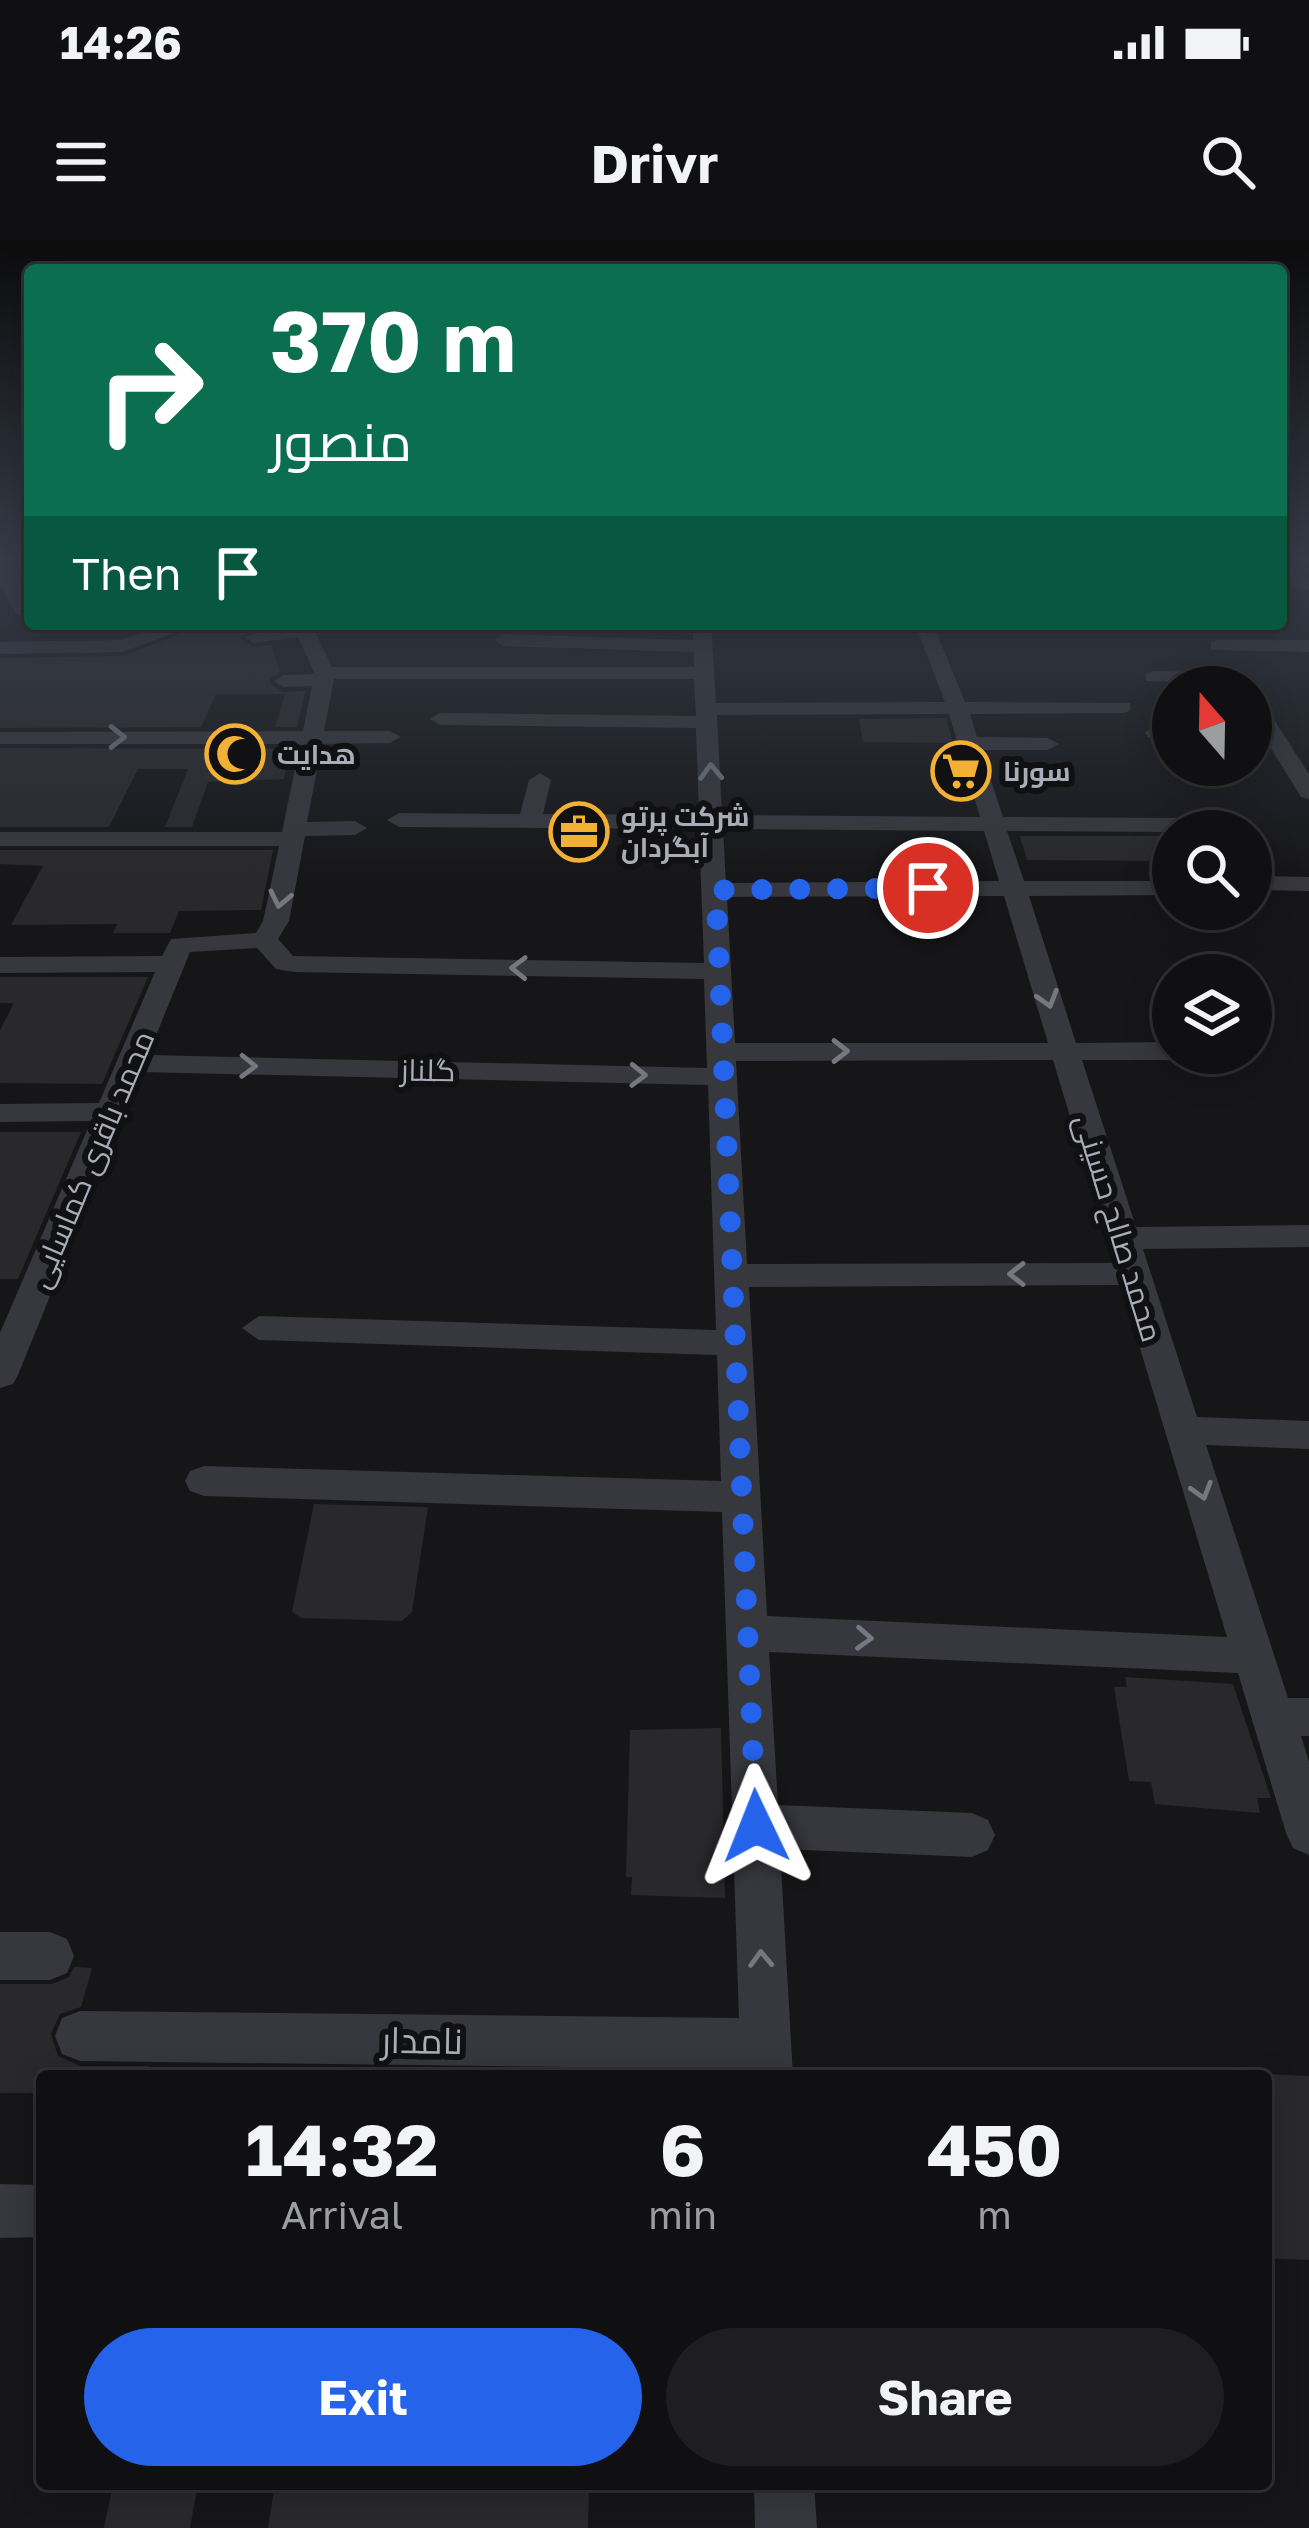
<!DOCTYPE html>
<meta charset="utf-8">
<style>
:root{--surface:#101012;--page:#1e1e20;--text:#f1f3f6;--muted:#9c9d9f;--line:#303032;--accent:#2563eb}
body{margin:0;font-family:"Golos Text",Cairo,sans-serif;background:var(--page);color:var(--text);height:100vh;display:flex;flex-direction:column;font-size:45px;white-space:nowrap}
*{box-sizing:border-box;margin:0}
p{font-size:39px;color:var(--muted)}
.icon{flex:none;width:66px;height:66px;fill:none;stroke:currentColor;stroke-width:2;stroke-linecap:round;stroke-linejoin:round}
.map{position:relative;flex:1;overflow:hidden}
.sheet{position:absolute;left:36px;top:1830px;width:1236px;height:420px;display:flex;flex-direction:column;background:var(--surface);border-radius:12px;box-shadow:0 6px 30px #0003,0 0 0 3px var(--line)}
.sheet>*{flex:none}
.guide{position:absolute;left:24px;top:24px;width:1263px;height:366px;border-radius:12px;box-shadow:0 6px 30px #0003,0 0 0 3px var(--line);background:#0b6e4f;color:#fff;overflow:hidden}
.needle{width:78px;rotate:340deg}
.controls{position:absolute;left:1152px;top:426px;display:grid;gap:24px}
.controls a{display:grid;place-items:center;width:120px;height:120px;border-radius:50%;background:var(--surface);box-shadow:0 6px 30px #0003,0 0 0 3px var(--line);font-size:60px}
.pin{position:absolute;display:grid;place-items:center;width:102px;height:102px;color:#fff;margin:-51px;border:6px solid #fff;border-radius:50%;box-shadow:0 3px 12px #0007}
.me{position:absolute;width:132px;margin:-66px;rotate:358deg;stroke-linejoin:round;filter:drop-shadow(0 0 9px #0008)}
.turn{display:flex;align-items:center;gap:42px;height:252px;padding:0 48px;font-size:54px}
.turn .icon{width:156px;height:156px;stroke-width:2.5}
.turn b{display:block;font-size:84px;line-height:102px}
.then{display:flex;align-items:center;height:114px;padding:0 48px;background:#0003;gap:24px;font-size:45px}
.eta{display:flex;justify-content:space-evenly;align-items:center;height:204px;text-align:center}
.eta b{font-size:72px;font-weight:700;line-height:84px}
.button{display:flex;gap:24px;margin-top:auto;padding:24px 48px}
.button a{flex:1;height:138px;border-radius:72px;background:var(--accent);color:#fff;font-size:48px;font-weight:700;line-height:138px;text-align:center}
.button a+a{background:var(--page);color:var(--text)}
.status{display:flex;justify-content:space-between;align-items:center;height:84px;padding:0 60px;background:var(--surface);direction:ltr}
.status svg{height:33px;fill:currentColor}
header{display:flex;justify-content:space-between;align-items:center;height:156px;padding:0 48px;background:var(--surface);font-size:54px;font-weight:700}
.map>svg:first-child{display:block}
</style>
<div class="status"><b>14:26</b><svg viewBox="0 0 49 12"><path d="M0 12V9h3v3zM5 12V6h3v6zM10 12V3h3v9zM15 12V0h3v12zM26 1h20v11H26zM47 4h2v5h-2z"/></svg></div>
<header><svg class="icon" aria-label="menu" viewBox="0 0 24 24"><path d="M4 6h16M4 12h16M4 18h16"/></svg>Drivr<svg class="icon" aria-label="search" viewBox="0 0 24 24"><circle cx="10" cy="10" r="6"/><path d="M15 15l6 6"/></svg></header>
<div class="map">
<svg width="1309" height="2288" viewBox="0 0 1309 2288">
<rect width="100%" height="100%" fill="#161618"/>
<path fill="#29292c" d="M204,384h61l-25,14 12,9 19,-2 9,27 -10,7 2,6 12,7 22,-1 -9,36h-22l10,-33h-69l-15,33 -201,1v-70l124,-2z
M946,478l7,25 -90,-1 -4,-23z
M0,508l267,1 23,-1 -6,31 -76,3 -16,45h-27l23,-58h-50l-29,58h-109z
M1020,596h153v25l-146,-1z
M0,610h273l-12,60 -82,1 -9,22h-57l4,-9 -106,1 32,-59 -43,-2z
M0,737h148l-46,107 -102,-1v-53l14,-27h-14z
M0,892h81l-63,147h-18z
M314,1264l114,3 -16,105 -10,9 -101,-3 -9,-6z
M1125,1437l108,7 38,114h-14l3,15 -105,-9 -4,-22 -22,-1 -15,-94h13z
M721,1488l4,170 -94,-3 1,-18h-6l4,-147z
M74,1727l18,1 -11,39 -21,7 -9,20 7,22 22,10h69l-2,10h-105v17h-42v-109h52l17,-7z
M235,1827l82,1 -1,8h-83z
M1266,1834l43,2v184l-43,-2z
M113,2244h85l-8,44h-86z
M275,2244h314l-1,44h-320z"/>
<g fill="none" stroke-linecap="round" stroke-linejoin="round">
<path fill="#37383d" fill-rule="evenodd" d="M0,322c16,8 30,38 30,56l-14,-4 -16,-30z
M1281,332l28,7v11l-28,-7z
M172,384h28l-78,28 -122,2v-12l120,-2z
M293,384h18l21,43h362v-15l-190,-6 -10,-6 10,-6 189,6v-16h18l5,79 229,-1 -30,-78h18l32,78 165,1v8l-7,2 -153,1 7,23 71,1 11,6 -11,6h-67l22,67 178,1 12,7 -20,7 -166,-1 17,50h149v14l-144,1 47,147 97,-1v11h13l-13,7h-91l54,167 173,-2v22l-166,2 54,168 112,4v28l-103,-4 82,253h21v38h-8l8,26v93l-16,-7 -7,-15 -48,-160 -469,-21 9,153 194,8 16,7 7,15 -7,15 -16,7 -192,-8 13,227h-52v-7l-661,-8 -18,-7 -7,-18 7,-18 18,-7 659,7 -17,-506 -518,-16 -14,-5 -5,-10 5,-10 14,-5 517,15 -4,-126 -458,-15 -17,-12 17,-12 457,14 -8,-245 -567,-13 -123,303 -5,9 -13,4v-55l91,-212 -91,1v-18l99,-1 56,-131 -155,1v-16l162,-1 9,-17 85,-6 7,-12 16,-75h-279v-14h282l18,-88h-300v-12l303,-1 9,-45 -28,1 -10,-6 10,-6 31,-1 -17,-37 -44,6 -10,-6zM334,439h360l2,37 -256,-3 -10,6 10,6 256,3 3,87 -156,-1 8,-34 -11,-7 -11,7 -9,34 -121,-1 -12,7 12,7 300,2 5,134 -411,-7 -15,-17 11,-18 16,-85 50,-1 12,-7 -12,-7 -48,1 15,-78 68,-1 11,-6 -11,-6h-66zM949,474l31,103 -258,-2 -5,-100zM723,589l261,2 15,50 -273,2zM1004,656l44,147h-313l-8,-146zM257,708l19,21 18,3 410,7 3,89 -559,-13 42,-103zM1053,820l61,203 -367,1 -11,-203zM1121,1045l106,352 -460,-21 -18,-329z
M379,384h98l1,2 -9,6 -81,-2z
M1218,400h91v12l-98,-2v-8z
M1153,431l85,1 10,6 -10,6 -92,-3v-8z
M1251,453l7,2 51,79v25l-8,-2 -50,-81z
M1156,486h17v12l-25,-1 -3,-5z
M1251,636l58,1v14l-58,-1z
M0,1692h50l17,7 7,17 -7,17 -17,7h-50z
M0,1944l42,1v52l-42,1z
M754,2244h60l3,44h-62z"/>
</g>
<defs><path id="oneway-chevron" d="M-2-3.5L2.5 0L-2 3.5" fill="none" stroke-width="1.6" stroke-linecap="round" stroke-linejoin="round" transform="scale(3)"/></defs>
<g stroke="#757881">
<use href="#oneway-chevron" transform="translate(117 497)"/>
<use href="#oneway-chevron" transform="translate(711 532) rotate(-92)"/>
<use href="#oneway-chevron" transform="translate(280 659) rotate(102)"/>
<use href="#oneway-chevron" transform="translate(519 728) rotate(-179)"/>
<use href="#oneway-chevron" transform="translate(1048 759) rotate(73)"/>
<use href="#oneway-chevron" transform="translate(840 811)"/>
<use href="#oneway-chevron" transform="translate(248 826) rotate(1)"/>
<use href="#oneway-chevron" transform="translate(638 835) rotate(1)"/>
<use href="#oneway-chevron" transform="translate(1017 1034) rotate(180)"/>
<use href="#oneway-chevron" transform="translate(1202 1251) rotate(73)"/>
<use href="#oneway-chevron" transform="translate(864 1398) rotate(3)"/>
<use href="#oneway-chevron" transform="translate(761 1719) rotate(-92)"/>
</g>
<linearGradient id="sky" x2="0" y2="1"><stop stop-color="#0c0c0d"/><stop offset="0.5" stop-color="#363c48"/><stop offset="1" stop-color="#363c48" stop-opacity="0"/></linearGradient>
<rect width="1309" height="641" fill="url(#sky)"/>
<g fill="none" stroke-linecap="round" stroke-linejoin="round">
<path stroke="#2563eb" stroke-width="21" stroke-dasharray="0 37.8" d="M756,1586l-40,-936 212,-2"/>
</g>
<defs>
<symbol id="mosque-ring" viewBox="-11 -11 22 22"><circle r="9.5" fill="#111113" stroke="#f2b134" stroke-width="1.5"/><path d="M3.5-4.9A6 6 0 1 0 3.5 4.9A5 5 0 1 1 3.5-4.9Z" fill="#f2b134"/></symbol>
<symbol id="supermarket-ring" viewBox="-11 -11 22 22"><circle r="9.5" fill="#111113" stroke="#f2b134" stroke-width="1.5"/><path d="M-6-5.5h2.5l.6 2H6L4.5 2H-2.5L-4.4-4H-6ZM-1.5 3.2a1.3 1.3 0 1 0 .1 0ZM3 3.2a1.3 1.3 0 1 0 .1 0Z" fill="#f2b134"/></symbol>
<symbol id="office-ring" viewBox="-11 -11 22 22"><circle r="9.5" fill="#111113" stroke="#f2b134" stroke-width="1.5"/><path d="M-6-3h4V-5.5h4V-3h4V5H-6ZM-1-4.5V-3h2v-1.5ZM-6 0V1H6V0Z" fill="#f2b134"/></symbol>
</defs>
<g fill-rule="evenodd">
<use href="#mosque-ring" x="202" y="481" width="66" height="66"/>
<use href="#supermarket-ring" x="928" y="498" width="66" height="66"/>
<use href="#office-ring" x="546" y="559" width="66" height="66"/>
</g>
<g text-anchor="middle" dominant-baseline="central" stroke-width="12" stroke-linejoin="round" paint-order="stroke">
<g font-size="27" font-weight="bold" fill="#a8adb8" stroke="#111113" text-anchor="start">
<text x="277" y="514">هدایت</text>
<text x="1003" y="531">سورنا</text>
<text x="621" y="576">شرکت پرتو<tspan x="621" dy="31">آبگردان</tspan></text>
</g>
<g font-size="30" fill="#a8adb8" stroke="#111113">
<text transform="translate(428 830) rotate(1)">گلناز</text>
<text transform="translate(91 919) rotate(-67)">محمد باقری کماسایی</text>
<text transform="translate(1119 988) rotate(73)">محمد صالح حسینی</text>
</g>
<g font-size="36" fill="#a8adb8" stroke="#111113">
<text transform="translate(422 1800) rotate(1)">نامدار</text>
</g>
</g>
</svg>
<div class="controls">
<a><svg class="needle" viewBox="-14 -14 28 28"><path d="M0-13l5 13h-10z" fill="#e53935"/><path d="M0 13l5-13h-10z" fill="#9c9d9f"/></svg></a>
<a><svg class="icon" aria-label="search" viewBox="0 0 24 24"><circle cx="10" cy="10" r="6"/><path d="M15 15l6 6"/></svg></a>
<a><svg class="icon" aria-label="layers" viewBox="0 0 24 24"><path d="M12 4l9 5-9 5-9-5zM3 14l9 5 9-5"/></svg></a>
</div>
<div class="pin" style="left:928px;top:648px;background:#d93025"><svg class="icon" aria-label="arrive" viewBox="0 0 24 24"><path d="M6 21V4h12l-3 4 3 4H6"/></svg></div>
<svg class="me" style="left:756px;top:1586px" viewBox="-20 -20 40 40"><path d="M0-17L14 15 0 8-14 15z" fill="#2563eb" stroke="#fff" stroke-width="4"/></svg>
<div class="guide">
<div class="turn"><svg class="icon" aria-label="right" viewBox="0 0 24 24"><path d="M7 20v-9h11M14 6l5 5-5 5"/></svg><div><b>370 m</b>منصور</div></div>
<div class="then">Then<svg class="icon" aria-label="arrive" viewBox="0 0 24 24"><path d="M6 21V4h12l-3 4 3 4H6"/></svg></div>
</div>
<section class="sheet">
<div class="eta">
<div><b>14:32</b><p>Arrival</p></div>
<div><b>6</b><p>min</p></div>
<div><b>450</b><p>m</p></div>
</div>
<div class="button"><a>Exit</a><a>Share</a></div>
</section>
</div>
